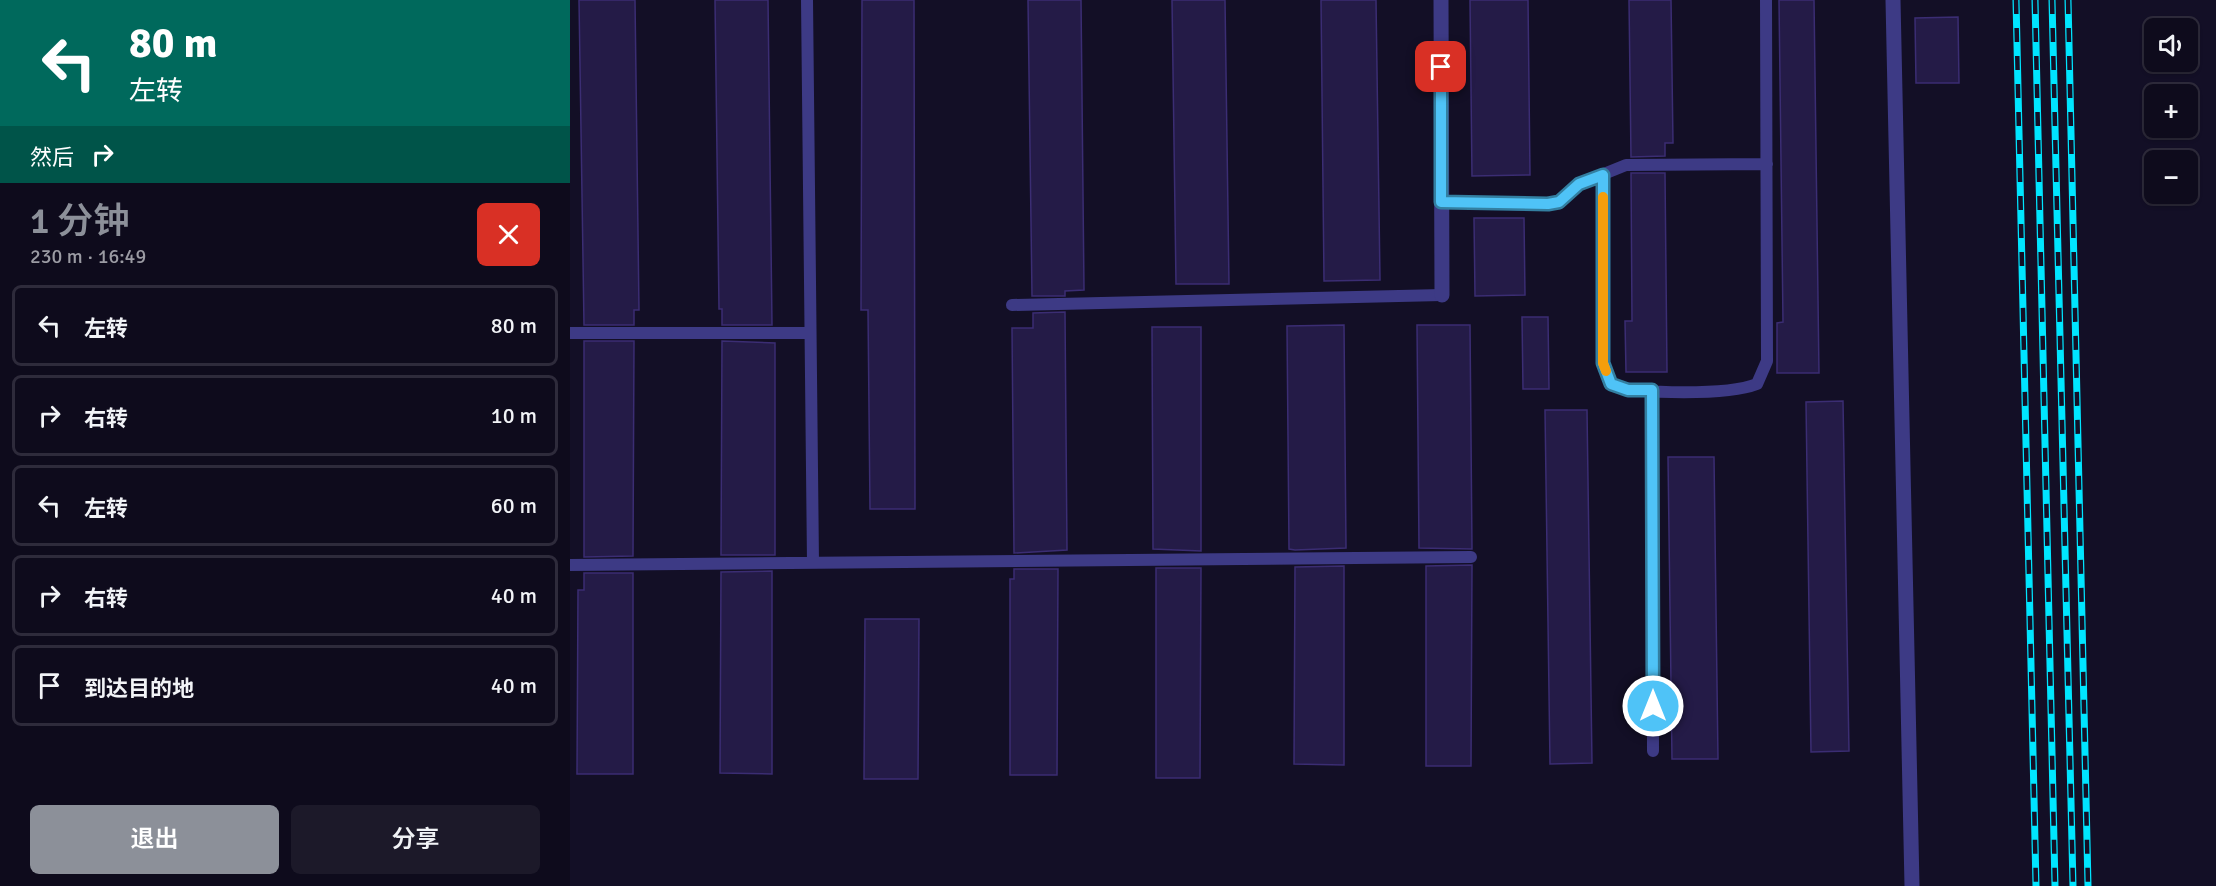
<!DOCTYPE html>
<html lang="zh">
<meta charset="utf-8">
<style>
:root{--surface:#0e0b1c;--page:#1c1929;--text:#f1f3f6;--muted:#9b9ba3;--line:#2e2b3b;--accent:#8c9099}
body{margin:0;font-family:Signika,"Noto Sans SC",sans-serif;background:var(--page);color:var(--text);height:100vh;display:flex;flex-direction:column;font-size:22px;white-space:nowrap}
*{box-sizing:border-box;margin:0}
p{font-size:20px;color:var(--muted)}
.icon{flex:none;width:33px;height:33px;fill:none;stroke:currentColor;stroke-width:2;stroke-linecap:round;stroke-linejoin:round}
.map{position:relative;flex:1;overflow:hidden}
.drawer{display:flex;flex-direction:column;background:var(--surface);width:570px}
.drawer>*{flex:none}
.guide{background:#00695c;color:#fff;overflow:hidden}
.fabs{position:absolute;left:1574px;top:18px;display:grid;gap:12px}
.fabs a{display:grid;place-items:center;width:54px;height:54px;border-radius:9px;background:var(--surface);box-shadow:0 2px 4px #0004,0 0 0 2px var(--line);font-size:30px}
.pin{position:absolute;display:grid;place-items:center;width:51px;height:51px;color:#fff;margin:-26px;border-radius:12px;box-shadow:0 3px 9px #0006}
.me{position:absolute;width:66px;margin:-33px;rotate:0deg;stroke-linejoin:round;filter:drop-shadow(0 0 4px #0008)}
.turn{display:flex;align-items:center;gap:21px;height:126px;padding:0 30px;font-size:27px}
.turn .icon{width:78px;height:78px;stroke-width:2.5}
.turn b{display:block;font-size:42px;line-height:51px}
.then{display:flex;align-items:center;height:57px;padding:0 30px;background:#0003;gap:12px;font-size:22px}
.round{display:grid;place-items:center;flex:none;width:63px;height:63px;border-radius:9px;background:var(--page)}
.summary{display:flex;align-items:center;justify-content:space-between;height:102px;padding:0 30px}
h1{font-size:36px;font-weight:600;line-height:45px;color:var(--accent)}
.action{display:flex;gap:12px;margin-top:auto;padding:12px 30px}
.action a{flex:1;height:69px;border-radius:9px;background:var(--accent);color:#fff;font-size:24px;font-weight:600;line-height:69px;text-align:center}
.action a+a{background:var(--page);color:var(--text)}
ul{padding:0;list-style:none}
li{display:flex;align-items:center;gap:18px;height:81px;margin:0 12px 9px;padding:0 18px;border:3px solid var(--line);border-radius:9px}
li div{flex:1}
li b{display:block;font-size:22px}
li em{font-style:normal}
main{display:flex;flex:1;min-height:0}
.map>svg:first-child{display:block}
</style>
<main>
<section class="drawer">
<div class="guide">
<div class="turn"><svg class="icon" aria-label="left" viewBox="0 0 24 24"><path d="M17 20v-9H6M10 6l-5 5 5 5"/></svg><div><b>80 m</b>左转</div></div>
<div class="then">然后<svg class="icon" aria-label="right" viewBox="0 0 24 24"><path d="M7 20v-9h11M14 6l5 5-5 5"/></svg></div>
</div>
<div class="summary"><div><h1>1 分钟</h1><p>230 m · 16:49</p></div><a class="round" style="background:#d93025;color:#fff"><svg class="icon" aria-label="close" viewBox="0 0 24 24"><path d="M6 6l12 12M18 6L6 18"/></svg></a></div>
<ul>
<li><svg class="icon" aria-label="left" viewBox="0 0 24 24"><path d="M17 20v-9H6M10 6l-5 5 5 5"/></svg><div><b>左转</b></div><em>80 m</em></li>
<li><svg class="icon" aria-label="right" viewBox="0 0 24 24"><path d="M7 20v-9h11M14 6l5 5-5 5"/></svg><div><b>右转</b></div><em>10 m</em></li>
<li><svg class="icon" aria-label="left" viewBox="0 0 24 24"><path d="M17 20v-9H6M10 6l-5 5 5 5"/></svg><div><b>左转</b></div><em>60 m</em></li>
<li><svg class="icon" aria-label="right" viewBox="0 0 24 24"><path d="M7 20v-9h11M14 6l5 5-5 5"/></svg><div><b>右转</b></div><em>40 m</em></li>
<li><svg class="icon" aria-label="arrive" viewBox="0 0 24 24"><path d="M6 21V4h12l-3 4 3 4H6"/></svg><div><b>到达目的地</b></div><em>40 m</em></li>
</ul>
<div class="action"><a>退出</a><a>分享</a></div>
</section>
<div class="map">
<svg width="1646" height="886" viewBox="0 0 1646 886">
<rect width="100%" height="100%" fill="#130f26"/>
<path fill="#241b47" stroke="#3b2d73" stroke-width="1.5" d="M9,0h56l4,310h-5v15h-50z
M145,0h53l4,325h-50v-16h-3z
M292,0h52l1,509h-45l-2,-199h-7z
M458,0h53l3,290 -19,1v5h-33z
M602,0h53l4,284h-53z
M751,0h55l4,280 -56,1z
M900,0h58l2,175 -58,1z
M1059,0h42l2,143h-8v13l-34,1z
M1209,0h35l5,373h-42v-50l6,-1z
M1388,17l1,66h-43l-1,-65z
M1061,173h34l2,199h-41l-1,-51h7z
M904,218h50l1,77 -50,1z
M495,312l2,238 -53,3 -2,-225h21v-15z
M952,317h26l1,72h-26z
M774,325l2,223 -51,2 -6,-1 -2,-223z
M847,325h53l2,224 -53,-1z
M582,327h49v224l-48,-2z
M14,341h50l-1,215 -49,1z
M152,341l53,2v212h-54z
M1273,401l6,350 -38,1 -5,-350z
M975,410h42l5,353 -42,1z
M1098,457h46l4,302h-46z
M902,565l-1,201h-45v-200z
M774,566v199l-50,-1 1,-197z
M586,568h45l-1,210h-44z
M444,569h44l-1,206h-47v-196h4z
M202,571v203l-52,-1 1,-201z
M14,573h49v201h-56l1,-184h6z
M295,619h54l-1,160h-54z"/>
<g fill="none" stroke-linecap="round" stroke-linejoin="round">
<path stroke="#3d3a85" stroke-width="12" d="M237,0l6,563
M1033,175v188l8,21c28,11 118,11 146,0l10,-23 -1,-361
M871,202l107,3 11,-3 20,-18 47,-19 141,-1
M442,305l430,-10
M0,333h240
M1082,390l1,361
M0,565l901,-8"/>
<path stroke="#3d3a85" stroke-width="15" d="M871,0l1,295
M1323,0l19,886"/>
<defs>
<path id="rail" d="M1446,0l20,886
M1465,0l20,886
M1482,0l21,886
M1498,0l20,886"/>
</defs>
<use href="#rail" stroke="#00e5ff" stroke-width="7"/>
<use href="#rail" stroke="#130f26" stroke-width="4.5" stroke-dasharray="14" stroke-linecap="butt"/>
</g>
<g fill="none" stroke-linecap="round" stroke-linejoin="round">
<defs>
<path id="route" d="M871,67v135l107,2 11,-2 20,-18 24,-9v188l8,21 17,6h24l1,316"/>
</defs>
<use href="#route" stroke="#337fa1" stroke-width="15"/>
<use href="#route" stroke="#4fc3f7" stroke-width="10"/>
<path stroke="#f59e0b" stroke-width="10" d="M1033,197v166l3,8"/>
</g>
</svg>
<div class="fabs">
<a><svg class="icon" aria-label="sound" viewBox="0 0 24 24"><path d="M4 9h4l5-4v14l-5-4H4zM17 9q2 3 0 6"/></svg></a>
<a>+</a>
<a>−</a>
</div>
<div class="pin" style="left:871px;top:67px;background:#d93025"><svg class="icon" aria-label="arrive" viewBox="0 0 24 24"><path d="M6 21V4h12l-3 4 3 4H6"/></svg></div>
<svg class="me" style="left:1083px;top:706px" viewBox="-20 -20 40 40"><circle r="17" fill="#4fc3f7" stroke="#fff" stroke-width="3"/><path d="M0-11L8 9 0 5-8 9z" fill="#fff"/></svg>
</div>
</main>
